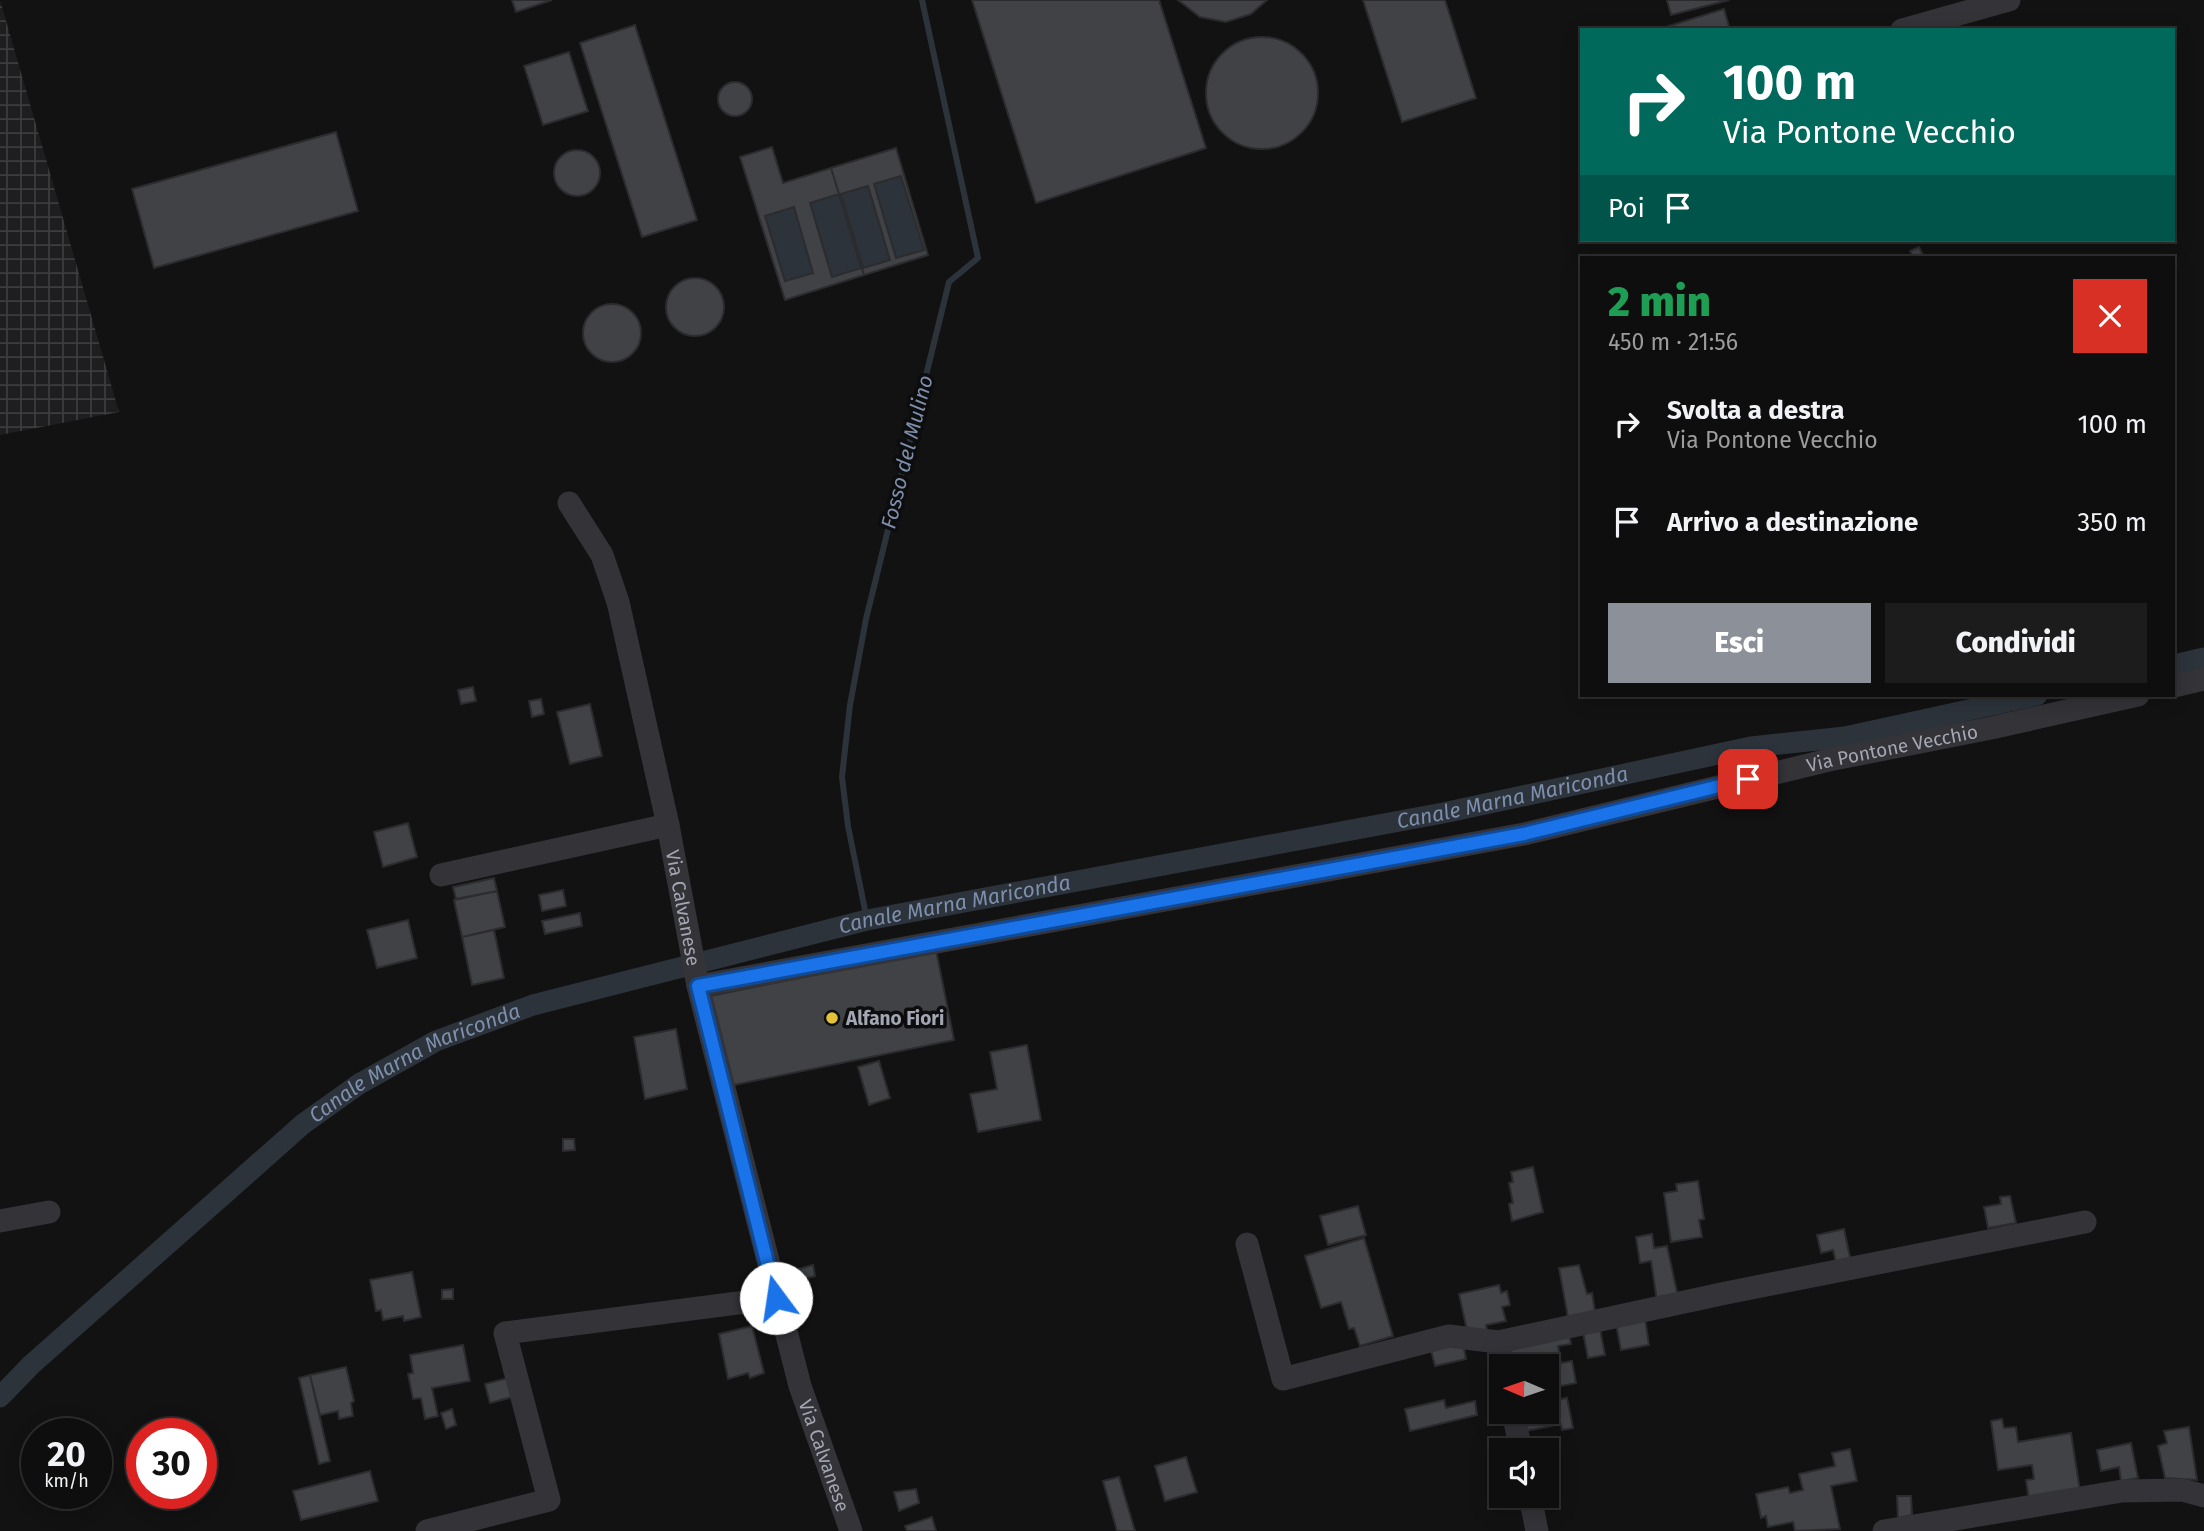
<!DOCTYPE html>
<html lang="it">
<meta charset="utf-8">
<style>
:root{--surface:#0e0e0e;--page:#1c1c1c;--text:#f1f3f6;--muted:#9b9c9e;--line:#2e2e2e;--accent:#8c9099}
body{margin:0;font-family:"Fira Sans",sans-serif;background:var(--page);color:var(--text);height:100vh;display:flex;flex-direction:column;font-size:26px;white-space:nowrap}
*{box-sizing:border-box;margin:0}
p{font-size:23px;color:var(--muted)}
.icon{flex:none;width:38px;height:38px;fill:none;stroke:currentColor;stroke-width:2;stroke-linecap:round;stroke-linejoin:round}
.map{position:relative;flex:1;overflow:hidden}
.drawer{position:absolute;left:1580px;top:256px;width:595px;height:441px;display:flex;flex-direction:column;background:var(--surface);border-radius:0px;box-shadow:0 4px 18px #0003,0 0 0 2px var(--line)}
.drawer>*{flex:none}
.top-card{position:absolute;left:1580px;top:28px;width:595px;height:214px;border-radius:0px;box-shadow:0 4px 18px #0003,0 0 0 2px var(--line);background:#00695c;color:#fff;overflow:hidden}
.needle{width:46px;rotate:272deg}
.controls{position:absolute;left:1489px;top:1354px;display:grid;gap:14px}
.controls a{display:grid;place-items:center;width:70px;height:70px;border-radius:0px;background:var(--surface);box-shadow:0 4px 18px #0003,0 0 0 2px var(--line);font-size:35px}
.speed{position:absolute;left:21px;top:1418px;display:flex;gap:14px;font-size:35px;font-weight:700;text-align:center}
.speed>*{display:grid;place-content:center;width:91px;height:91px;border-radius:50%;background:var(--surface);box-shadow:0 4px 18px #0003,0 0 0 2px var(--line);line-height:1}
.speed small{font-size:18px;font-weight:400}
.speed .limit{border:10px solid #d22;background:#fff;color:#111}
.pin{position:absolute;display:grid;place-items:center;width:60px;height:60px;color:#fff;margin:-30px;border-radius:14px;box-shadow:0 4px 10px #0006}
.me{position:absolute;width:77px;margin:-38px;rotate:346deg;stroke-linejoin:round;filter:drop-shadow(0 0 5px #0008)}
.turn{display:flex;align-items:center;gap:24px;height:147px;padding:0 28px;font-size:32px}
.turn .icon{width:91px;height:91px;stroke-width:2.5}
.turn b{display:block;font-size:49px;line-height:60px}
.then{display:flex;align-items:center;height:66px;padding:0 28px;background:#0003;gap:14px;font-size:26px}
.round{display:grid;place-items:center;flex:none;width:74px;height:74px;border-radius:0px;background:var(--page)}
.headline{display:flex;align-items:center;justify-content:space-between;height:119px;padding:0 28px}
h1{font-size:42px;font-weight:800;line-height:52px;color:#1e9e55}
.action{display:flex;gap:14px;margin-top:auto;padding:14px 28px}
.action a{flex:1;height:80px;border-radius:0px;background:var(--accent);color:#fff;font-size:28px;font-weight:800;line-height:80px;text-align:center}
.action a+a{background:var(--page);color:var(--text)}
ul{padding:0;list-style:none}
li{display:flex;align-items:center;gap:21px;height:98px;padding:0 28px}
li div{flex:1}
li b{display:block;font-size:26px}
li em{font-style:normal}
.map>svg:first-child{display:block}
</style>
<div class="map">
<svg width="2204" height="1531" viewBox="0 0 2204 1531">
<defs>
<pattern id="industrial-grid" width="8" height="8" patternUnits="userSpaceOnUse" patternTransform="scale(1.75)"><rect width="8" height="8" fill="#1e1e20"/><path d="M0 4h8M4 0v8" fill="none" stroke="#3c3c3e"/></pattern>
</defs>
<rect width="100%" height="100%" fill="#121213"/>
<path fill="url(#industrial-grid)" d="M0,0l119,412 -119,23z"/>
<path fill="#2c333b" d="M901,176l23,74 -28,8 -22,-74z
M868,186l22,74 -27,8 -22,-74z
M839,194l22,74 -29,9 -22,-74z
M794,207l19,66 -28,8 -20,-65z"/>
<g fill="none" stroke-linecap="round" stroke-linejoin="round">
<path stroke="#2c333b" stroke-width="6" d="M867,920l-19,-94 -6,-49 8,-72 16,-86 83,-337 29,-24 -56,-258"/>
<g stroke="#2c333b" stroke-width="21">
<path d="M2174,665l30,-7"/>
<path id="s1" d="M0,1397l31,-32 272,-241 56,-40 77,-43 97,-36 334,-85 576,-107 308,-66 94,-10 192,-42"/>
</g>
</g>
<path fill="#414246" stroke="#2c2c2f" stroke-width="2" fill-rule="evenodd" d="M512,0h40l-36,12z
M972,0h187l47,148 -170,55z
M1267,0l-16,14 -25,8 -26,-5 -22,-17z
M1363,0h82l31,98 -74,24z
M1667,0h62l-58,15z
M1724,9l6,21h-74z
M635,25l62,195 -55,17 -62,-194z
M1206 93a56 56 0 1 1 112 0a56 56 0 1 1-112 0Z
M569,52l19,59 -45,14 -19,-59z
M718 99a17 17 0 1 1 34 0a17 17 0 1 1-34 0Z
M336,132l22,79 -204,57 -22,-79z
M772,147l11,36 48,-15 33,107 -79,25 -45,-143zM839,194l22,74 -29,9 -22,-74zM794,207l19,66 -28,8 -20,-65z
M896,148l32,107 -64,20 -33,-107zM901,176l23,74 -28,8 -22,-74zM868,186l22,74 -27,8 -22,-74z
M554 173a23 23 0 1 1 46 0a23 23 0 1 1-46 0Z
M1919,247l4,8 -10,2 -3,-6z
M666 307a29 29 0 1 1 58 0a29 29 0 1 1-58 0Z
M583 333a29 29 0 1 1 58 0a29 29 0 1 1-58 0Z
M473,687l3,14 -15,3 -3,-14z
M541,699l3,15 -12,3 -3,-16z
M590,704l12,52 -32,8 -13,-52z
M408,823l9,34 -34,10 -9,-35z
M494,878l3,13 -41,8 -3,-12z
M563,890l3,16 -24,5 -3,-16z
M497,891l8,36 -43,10 -8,-37z
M580,913l2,13 -37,8 -3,-13z
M408,920l9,38 -40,10 -10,-38z
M494,930l10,48 -32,7 -10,-48z
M936,950l18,90 -225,46 -19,-90z
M676,1029l11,60 -42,10 -11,-62z
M1027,1045l14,75 -63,12 -8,-38 27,-5 -7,-37z
M879,1061l11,37 -21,7 -11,-38z
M563,1139h11l1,11 -12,1z
M1533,1167l10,45 -31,9 -3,-17 4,-1 -4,-20 4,-1 -2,-10z
M1698,1181l6,38 -5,1 3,17 -31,5 -7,-49 13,-2 -1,-7z
M2010,1196l6,27 -28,5 -4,-21 17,-3 -1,-7z
M1358,1206l8,29 -38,10 -8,-29z
M1844,1229l7,33 -14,4 -4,-16 -12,3 -4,-18z
M1652,1234l2,14 13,-2 11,51 -21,4 -6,-40 -11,2 -4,-26z
M1364,1238l29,98 -33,10 -6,-18 -5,1 -8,-27 -20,6 -16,-52z
M813,1265l2,11 -14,4 -3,-11z
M1579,1265l8,29 5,-1 4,25 -27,5 -10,-55z
M412,1272l9,45 -17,4 -1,-5 -20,4 -2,-10 -5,1 -6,-31z
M1499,1285l2,8 6,-2 3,14 -8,2 4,14 -20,4 1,5h-20l-8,-36z
M453,1289v10h-11v-9z
M1645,1319l4,26 -28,5 -5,-26z
M752,1326l12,47 -14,5 -2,-5 -20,6 -9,-45z
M1600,1329l5,26 -17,3 -5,-26z
M1569,1335l2,9 -13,2 3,17 11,-2 4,22 -25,5 3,12 13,-2 6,30 -11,2 -1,-6 -35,7 -4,-19h25v-45h-34l-3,-15 4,-5z
M1463,1343l3,16 -31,7 -4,-16z
M463,1345l7,36 -38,7 6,28 -13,3 -4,-21 -8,1 -5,-25 5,-1 -3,-18z
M346,1367l8,34 -3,2 2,13 -14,3 -1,-8 -18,4 -10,-40z
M310,1375l20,86 -11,3 -20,-86z
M512,1377l4,19 -26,7 -5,-19z
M1444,1400l2,8 29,-7 2,14 -67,16 -5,-22z
M452,1409l4,16 -10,4 -5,-16z
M2002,1419l2,9 12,-1 2,15 53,-9 9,58 -51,8 -3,-19 8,-1 -2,-14 -34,5 -7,-49z
M2189,1427l8,53 -32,-2 -7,-32 9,-3 -3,-12z
M2131,1443l7,35 -17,3 -2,-14 -18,4 -4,-21z
M1850,1449l7,32 -26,5 9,43 -45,2 -2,-9 -25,5 -2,-11 -5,2 -5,-24 32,-7 2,6 13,-3 -4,-16 36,-8 -3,-13z
M1186,1457l11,35 -32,9 -10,-35z
M370,1471l8,30 -77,19 -8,-29z
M1119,1477l16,54h-18l-14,-50z
M916,1489l3,14 -20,8 -5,-19z
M1897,1496h14l1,19 -14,3z
M932,1517l4,14h-29l-2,-5z"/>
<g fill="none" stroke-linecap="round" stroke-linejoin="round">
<g stroke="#333338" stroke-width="23">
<path d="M1902,30l107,-30"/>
<path id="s2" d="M569,503l33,52 16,47 50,223 30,161 102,400 51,145"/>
<path d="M2174,686l30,-7"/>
<path d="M441,875l227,-50"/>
<path id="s3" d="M698,986l826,-152 305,-74 162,-32 147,-33"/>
<path d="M0,1221l49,-9"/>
<path d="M1247,1244l36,135 166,-43 49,6 5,25"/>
<path d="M1498,1342l228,-49 359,-71"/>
<path d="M1513,1412l8,39"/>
<path d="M1530,1496l7,35"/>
<path d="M427,1531l122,-31 -44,-167 271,-35"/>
<path d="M1884,1531l238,-40 60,-1 22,6"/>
</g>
</g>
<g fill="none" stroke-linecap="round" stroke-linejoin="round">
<defs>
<path id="route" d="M776,1298l-78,-312 826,-152 224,-55"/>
</defs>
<use href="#route" stroke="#114b97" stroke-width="18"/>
<use href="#route" stroke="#1a73e8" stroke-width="12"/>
</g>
<circle fill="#e3c23a" stroke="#0d0d0e" stroke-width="2.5" cx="832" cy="1018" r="7"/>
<g text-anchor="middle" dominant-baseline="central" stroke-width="7" stroke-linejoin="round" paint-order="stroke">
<g font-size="19" fill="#a4a7b3" stroke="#0d0d0e">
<text stroke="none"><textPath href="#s3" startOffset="1218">Via Pontone Vecchio</textPath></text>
<text stroke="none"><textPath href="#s2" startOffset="424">Via Calvanese</textPath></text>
<text stroke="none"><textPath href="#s2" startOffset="990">Via Calvanese</textPath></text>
</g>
<g font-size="19" font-weight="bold" fill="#a4a7b3" stroke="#0d0d0e" text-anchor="start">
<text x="846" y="1018">Alfano Fiori</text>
</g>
<g font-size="21" font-style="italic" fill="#7d8fac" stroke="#0d0d0e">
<text transform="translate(907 452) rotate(-76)">Fosso del Mulino</text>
<text stroke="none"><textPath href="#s1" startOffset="1670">Canale Marna Mariconda</textPath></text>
<text stroke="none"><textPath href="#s1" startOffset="1102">Canale Marna Mariconda</textPath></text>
<text stroke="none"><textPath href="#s1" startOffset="536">Canale Marna Mariconda</textPath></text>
</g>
</g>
</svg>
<div class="controls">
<a><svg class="needle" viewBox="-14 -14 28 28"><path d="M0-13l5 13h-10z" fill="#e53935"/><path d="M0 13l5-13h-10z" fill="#9b9c9e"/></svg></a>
<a><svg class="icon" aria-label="sound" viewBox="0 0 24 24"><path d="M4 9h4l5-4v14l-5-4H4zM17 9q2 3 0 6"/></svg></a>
</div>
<div class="speed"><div>20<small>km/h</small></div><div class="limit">30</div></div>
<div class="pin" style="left:1748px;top:779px;background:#d93025"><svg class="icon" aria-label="arrive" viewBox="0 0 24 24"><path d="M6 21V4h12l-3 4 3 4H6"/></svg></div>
<svg class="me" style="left:776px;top:1298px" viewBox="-20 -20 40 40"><circle r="19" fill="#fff"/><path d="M0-13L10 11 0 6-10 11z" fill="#1a73e8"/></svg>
<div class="top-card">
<div class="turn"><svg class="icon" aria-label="right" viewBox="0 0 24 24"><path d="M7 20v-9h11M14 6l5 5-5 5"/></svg><div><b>100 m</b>Via Pontone Vecchio</div></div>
<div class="then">Poi<svg class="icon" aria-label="arrive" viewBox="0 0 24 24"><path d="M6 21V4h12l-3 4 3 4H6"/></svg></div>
</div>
<section class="drawer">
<div class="headline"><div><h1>2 min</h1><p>450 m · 21:56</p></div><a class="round" style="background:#d93025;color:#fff"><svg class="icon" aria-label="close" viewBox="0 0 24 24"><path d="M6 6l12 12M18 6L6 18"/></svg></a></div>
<ul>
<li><svg class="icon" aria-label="right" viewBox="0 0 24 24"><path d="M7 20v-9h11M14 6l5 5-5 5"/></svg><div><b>Svolta a destra</b><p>Via Pontone Vecchio</p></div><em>100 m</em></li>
<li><svg class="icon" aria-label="arrive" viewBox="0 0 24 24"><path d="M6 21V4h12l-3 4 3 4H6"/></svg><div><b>Arrivo a destinazione</b></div><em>350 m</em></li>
</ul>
<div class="action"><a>Esci</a><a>Condividi</a></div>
</section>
</div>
